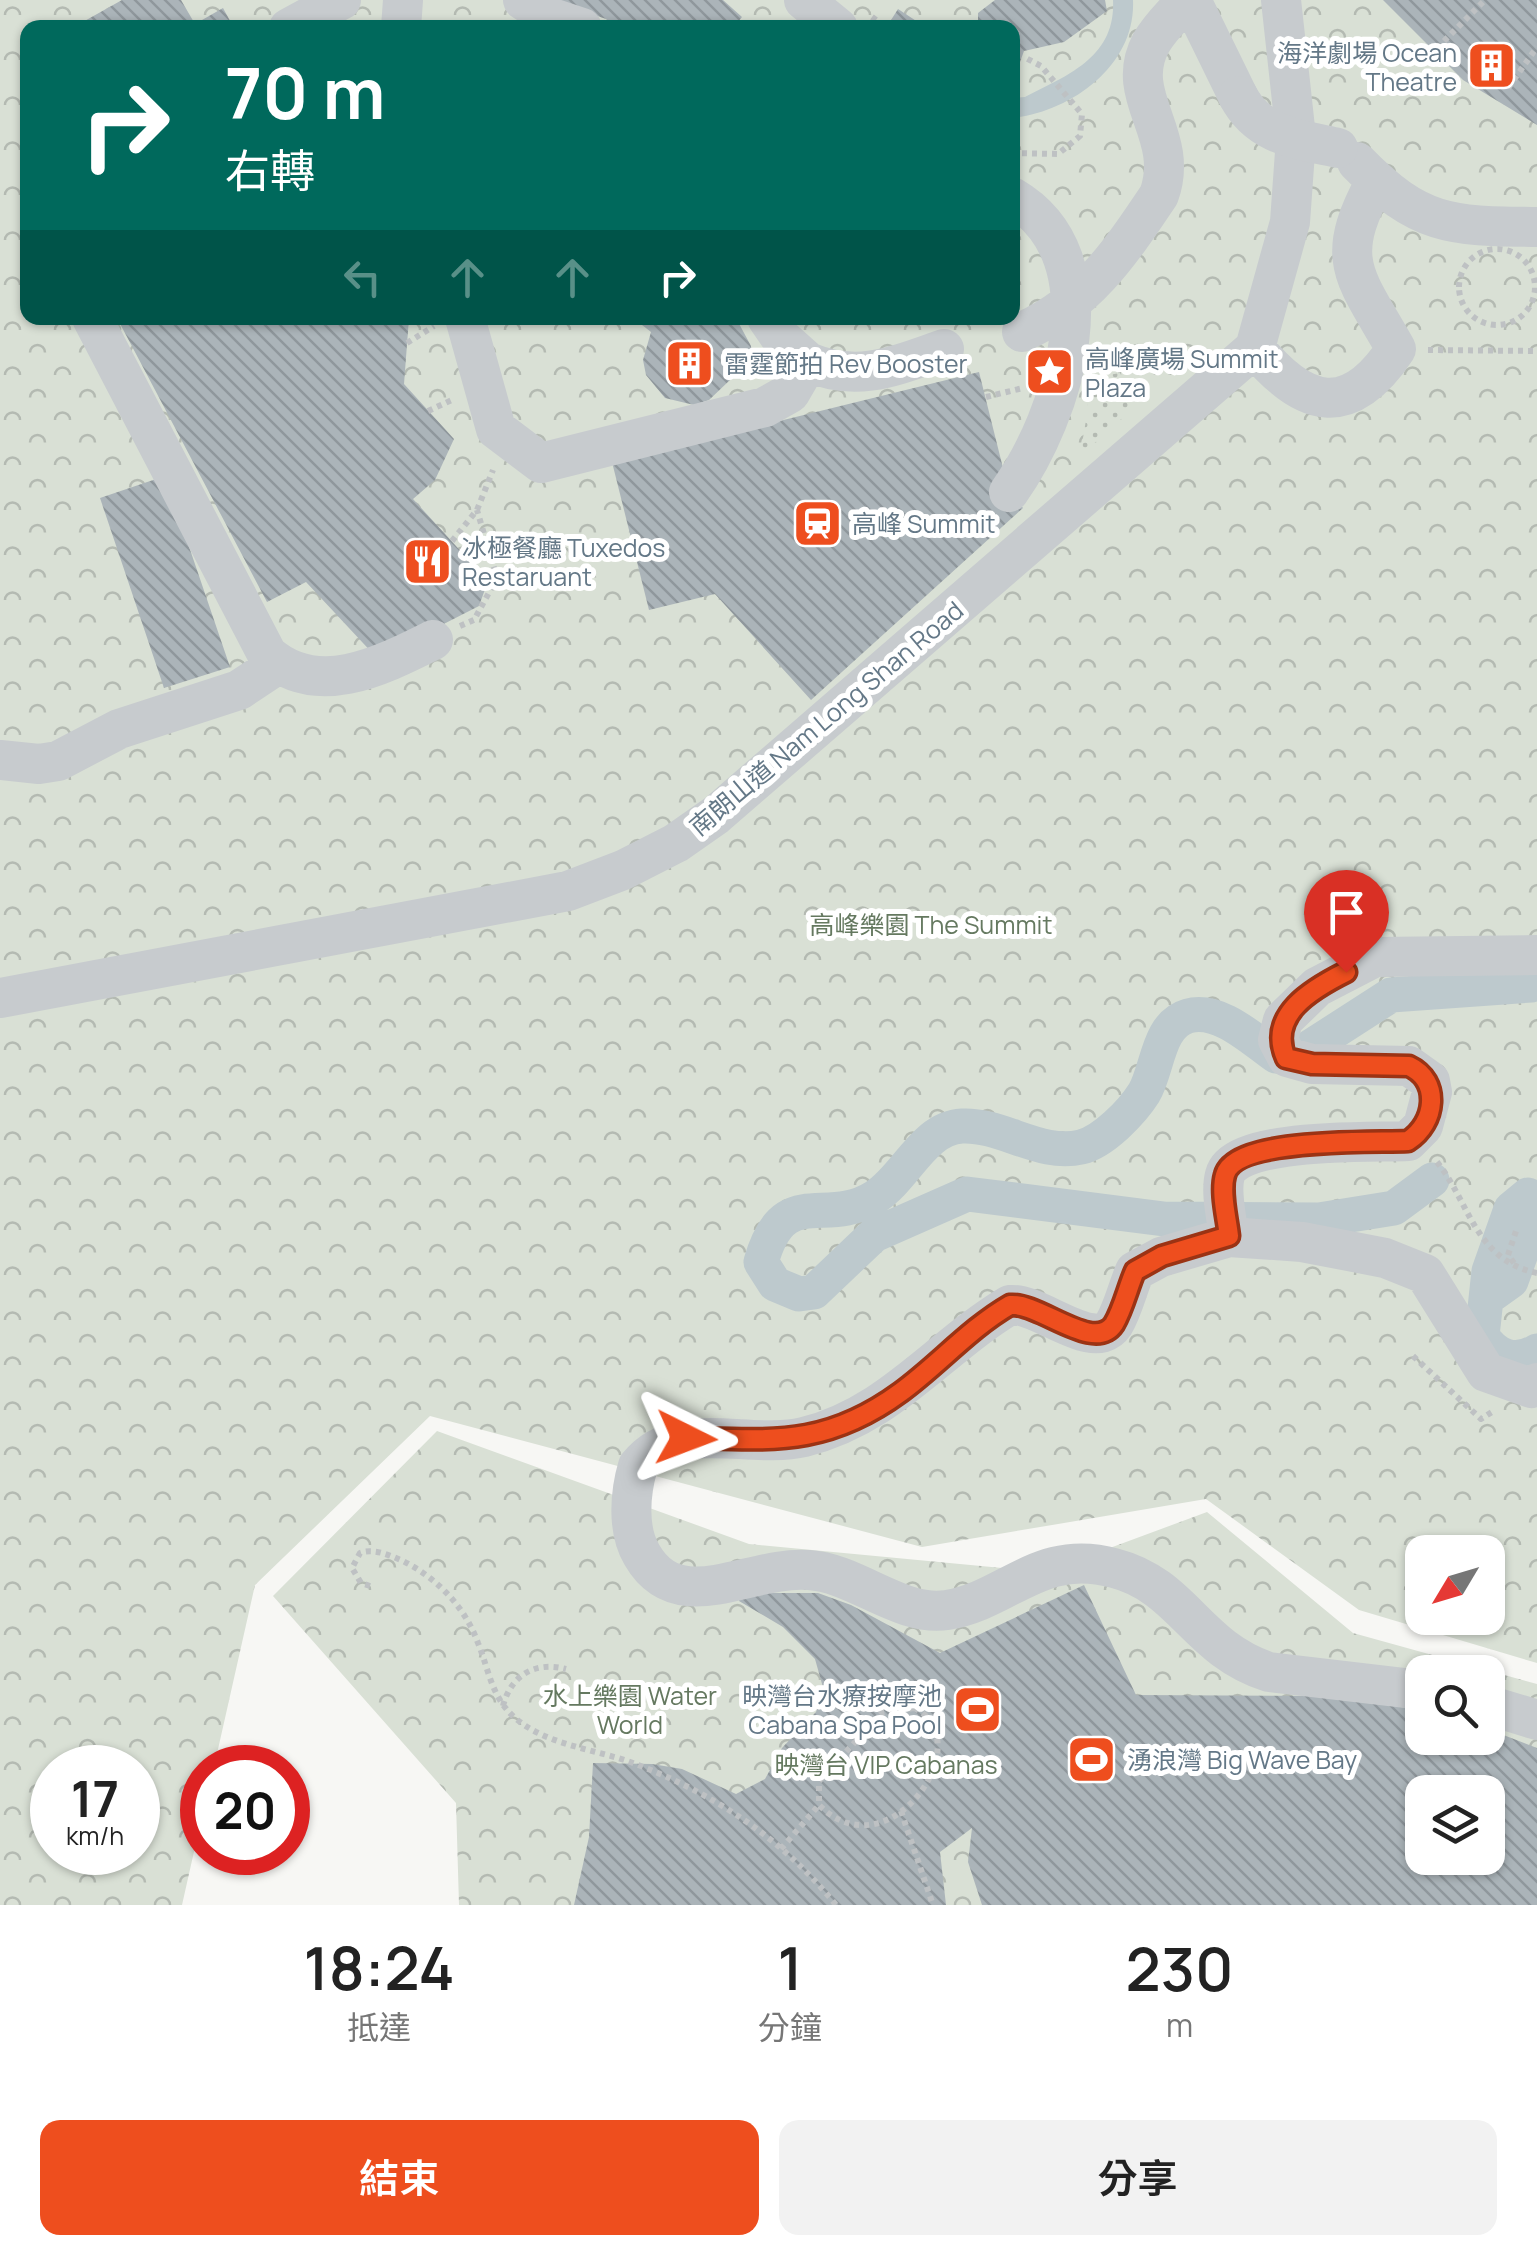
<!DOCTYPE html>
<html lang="zh-TW">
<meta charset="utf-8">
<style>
:root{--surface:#fff;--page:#f2f2f2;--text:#222;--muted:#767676;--accent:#ee4e1e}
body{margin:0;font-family:Manrope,"Noto Sans TC",sans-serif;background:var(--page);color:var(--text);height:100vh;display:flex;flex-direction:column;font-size:38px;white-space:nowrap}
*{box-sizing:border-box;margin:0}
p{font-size:32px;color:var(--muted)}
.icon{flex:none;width:55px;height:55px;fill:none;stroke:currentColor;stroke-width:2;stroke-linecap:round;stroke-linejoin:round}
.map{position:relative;height:1905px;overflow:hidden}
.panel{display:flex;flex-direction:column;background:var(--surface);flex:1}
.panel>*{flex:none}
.guide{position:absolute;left:20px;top:20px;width:1000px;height:305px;border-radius:20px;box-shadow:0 2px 8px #0004;background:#00695c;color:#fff;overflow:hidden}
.needle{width:65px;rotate:232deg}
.tools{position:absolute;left:1405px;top:1535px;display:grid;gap:20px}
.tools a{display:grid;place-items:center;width:100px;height:100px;border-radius:20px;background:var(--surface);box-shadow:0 2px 8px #0004;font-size:50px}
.speed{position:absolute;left:30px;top:1745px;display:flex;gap:20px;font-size:50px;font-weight:700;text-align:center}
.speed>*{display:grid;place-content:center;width:130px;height:130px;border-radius:50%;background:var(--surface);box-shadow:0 2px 8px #0004;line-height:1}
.speed small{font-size:25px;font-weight:400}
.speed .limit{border:15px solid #d22;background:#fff;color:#111}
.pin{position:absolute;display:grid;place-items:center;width:85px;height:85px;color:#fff;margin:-102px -42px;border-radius:50% 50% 50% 0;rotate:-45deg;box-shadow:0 0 10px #0007}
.pin .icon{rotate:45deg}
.me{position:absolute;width:110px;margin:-55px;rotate:93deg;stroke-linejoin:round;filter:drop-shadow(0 0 8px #0008)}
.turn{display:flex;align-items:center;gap:35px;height:210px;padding:0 40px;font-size:45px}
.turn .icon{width:130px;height:130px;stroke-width:2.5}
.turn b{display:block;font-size:70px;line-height:85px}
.lanes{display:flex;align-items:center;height:95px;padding:0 40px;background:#0003;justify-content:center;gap:50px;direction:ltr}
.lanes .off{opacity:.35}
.eta{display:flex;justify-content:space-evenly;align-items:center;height:170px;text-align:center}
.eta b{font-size:60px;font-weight:600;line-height:70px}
.cta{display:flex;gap:20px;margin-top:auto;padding:20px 40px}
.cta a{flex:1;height:115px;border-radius:20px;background:var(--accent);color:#fff;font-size:40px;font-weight:600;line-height:115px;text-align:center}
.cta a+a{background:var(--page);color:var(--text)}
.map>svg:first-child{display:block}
</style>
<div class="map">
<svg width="1537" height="1905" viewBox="0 0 1537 1905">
<defs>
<pattern id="park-crowns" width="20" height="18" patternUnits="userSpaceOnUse" patternTransform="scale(2.5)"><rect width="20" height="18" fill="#d9e0d5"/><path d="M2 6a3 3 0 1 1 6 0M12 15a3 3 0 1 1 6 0" fill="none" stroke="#b4bab2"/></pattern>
<pattern id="garden-dots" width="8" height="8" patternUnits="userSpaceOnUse" patternTransform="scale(2.5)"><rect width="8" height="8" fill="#d9e0d5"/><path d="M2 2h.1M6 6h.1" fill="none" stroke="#b4bab2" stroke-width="1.8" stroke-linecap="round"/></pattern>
<pattern id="building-back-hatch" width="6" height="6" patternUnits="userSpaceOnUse" patternTransform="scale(2.5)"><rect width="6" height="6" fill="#abb4b9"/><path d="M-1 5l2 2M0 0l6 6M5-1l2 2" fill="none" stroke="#8f979c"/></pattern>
</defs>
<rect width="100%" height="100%" fill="#f7f7f4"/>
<path fill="url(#park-crowns)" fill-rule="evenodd" d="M0,0h1537v1663l-178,-53 -153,-111 -284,48 -492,-131 -175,169 -41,182 -12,1v48l-20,89h-182zM28,28h984v290h-984zM1422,1552h66v66h-66zM52,1768h86v84h-86z
M437,1431l312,113 296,28 162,-60 146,121 184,51v221h-1078l-3,-102 -183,-207zM1422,1672h66v66h-66zM1422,1792h66v66h-66z"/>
<path fill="url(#garden-dots)" d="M1120,373l17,32 -57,51 8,-48 -2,-29z"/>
<path fill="#bdc9cd" d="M1113,0h20c3,65 -61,111 -120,118v-20l12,-1c43,-22 91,-40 88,-97z"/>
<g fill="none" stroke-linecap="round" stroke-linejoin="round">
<path stroke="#bdc9cd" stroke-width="35" d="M1432,1180l-38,28 -75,12 -155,-1 -197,-25 -93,41 -60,57 -15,2 -24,-10 -14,-22c23,-81 63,-33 114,-65 31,-19 48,-69 87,-71 40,-2 79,31 119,21 22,-5 51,-35 63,-54 14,-23 13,-68 44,-77 31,-9 65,24 88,40l28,-5 87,-56 140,-10
M1490,1296l21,-15 23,-64 -6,-22 -17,14 -22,62 -7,65c14,21 33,28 55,15"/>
</g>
<path fill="url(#building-back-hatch)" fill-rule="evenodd" d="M122,0h59l14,24 28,-16 11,20h-151l-2,-5z
M550,0h173l19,17 -9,11h-117l-10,-9z
M995,0h110l2,11 -43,31 -40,9 -4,11 -8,3v-37h-34v-15z
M1383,0h154v125l-74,-45z
M898,9l29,19h-41z
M117,318h292l-5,66 50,55 -19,41 -22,19 75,82 -9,25 -102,52 -71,-76 -39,20z
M641,318h95l15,28 1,22 -17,-3 -5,15 -21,20 -15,5 -29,-7 -19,-23 -3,-15 8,-28 -14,-11z
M979,372l30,120 14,16 -212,192 -96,-106 -66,16 -37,-148z
M165,476l65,191 -66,21 -64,-190z
M1084,1585l52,110 206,1 80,15v27h66v-9l49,19v157h-555l-14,-43 4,-34 -32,24 6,53h-372l15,-68 4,-74 59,1 30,5 54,25 29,-15 17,-31 34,-36 8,-21 -9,-32 -32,-32 -44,-26 1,-8h78l33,12 89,48zM1422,1792h66v66h-66z"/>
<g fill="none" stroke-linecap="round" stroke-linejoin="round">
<path stroke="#bec1c3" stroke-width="6" stroke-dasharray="5 5" stroke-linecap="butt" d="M872,17l15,11
M1444,41l41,-41
M1508,88l29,-41
M1012,153l46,1 22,-18 2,-22 -41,-48 -17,-9
M1459 287a38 38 0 1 1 76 0a38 38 0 1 1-76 0Z
M407,343l27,-17
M1428,350l109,1
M986,397l37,-9
M428,411l26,-12
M452,541l25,-31 16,-40
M460,626l14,-6 23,-42 -20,-68
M1437,1162c33,41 38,98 100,111
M1514,1263l-6,-8 9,-27
M1413,1356l68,63 11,-7
M370,1586l-9,-3 -9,-15 8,-15c14,-5 29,2 43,8 34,17 62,46 75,82 11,27 13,53 36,74 31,28 81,32 119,46 80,30 149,75 203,142
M503,1706c8,-31 32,-45 63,-37
M914,1708c68,32 -25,168 -95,97v-24l63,-68z
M901,1811l32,94
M781,1849l38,-44"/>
<path stroke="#c7cbce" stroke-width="40" d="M523,0l26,17 33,11
M804,0l34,28
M1191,0l47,96
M1281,0l14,128
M289,28l52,-28
M401,28l2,-28
M1357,162c63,65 95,64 180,65
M92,318l175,336c50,45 114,12 166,-14
M465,318l31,111 45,34 224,-56 25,-14 18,-31c50,21 87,4 136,-13
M767,318l13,19 28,25
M1022,332c65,-29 98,-79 137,-137 22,-61 -37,-98 -8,-152 9,-16 24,-30 36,-43
M1255,348l35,-126 5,-70
M1009,492c54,-76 106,-235 3,-295
M0,760l39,4 19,-3 61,-32 120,-39 39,-26
M0,998l568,-107 55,-21 53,-27 40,-28 539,-467c49,60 94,72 141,1 -41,-73 -64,-88 -20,-168
M1229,1237c-2,-18 -9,-45 -4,-62 10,-38 148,-32 183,-34l15,-15 9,-34 -2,-11 -21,-15 -97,-2 -25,-7 -9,-17 5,-20 34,-33 58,-30 162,-2
M1422,1690l-153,-18c-74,-24 -85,-86 -155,-104 -75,-20 -105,32 -167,42 -47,7 -91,-37 -138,-40 -59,-5 -130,49 -167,-15 -15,-25 -12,-62 -4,-89 39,-49 111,-16 166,-29 86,-21 134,-89 206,-132 29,-3 84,49 104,19 9,-15 14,-37 21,-53l26,-14 68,-20 73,5 83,16 40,16 61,98 45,16 6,-5
M1488,1705l49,15"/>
<path stroke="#c7cbce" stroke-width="40" d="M1238,96c21,40 58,43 100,52"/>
</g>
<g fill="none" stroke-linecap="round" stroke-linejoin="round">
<defs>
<path id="route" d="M686,1438c86,2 140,9 215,-46 37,-27 69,-64 109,-87 29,-3 84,49 104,19 9,-15 14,-37 21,-53l27,-15 67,-20c-2,-18 -9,-44 -4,-61 10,-38 148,-32 183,-34 28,-18 33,-60 1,-75l-97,-2 -26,-6c-19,-43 26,-69 60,-86"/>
</defs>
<use href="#route" stroke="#9b3314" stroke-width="25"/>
<use href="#route" stroke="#ee4e1e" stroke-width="18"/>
</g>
<defs>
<symbol id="building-square" viewBox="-11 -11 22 22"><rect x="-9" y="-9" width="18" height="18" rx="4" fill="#ee4e1e" stroke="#fff"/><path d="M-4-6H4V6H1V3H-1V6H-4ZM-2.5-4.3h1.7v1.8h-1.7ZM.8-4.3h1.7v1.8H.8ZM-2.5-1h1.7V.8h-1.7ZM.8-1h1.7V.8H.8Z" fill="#fff"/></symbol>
<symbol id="sight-square" viewBox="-11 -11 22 22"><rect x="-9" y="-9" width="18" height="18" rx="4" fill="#ee4e1e" stroke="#fff"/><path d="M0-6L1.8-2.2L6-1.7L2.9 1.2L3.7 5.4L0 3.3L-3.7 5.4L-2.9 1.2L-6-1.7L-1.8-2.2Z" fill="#fff"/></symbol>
<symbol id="station-square" viewBox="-11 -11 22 22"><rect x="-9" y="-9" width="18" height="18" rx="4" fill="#ee4e1e" stroke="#fff"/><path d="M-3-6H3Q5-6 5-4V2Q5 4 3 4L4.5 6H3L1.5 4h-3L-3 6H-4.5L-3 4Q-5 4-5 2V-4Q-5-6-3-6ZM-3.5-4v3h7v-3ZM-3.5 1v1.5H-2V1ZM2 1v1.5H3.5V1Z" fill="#fff"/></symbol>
<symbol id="restaurant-square" viewBox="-11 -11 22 22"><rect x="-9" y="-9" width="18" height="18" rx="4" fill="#ee4e1e" stroke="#fff"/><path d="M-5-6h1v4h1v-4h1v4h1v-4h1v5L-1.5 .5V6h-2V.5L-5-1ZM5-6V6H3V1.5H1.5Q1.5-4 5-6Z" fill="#fff"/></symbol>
<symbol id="stadium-square" viewBox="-11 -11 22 22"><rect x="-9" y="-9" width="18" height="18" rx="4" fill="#ee4e1e" stroke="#fff"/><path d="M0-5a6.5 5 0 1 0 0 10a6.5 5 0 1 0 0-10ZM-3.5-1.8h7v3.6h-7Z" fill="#fff"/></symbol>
</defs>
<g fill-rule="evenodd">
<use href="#building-square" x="1464" y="38" width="55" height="55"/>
<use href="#building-square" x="662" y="336" width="55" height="55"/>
<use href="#sight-square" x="1022" y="344" width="55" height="55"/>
<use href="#station-square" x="790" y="496" width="55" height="55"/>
<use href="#restaurant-square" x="400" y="534" width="55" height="55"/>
<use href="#stadium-square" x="950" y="1682" width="55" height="55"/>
<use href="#stadium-square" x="1064" y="1732" width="55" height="55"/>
</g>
<g text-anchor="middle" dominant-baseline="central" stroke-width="10" stroke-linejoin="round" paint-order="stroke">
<g font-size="25" fill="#647887" stroke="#fff" text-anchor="start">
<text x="1457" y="52" text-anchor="end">海洋劇場 Ocean<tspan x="1457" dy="29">Theatre</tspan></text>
<text x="1085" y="358">高峰廣場 Summit<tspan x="1085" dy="29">Plaza</tspan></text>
<text x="724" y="363">雷霆節拍 Rev Booster</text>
<text x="852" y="523">高峰 Summit</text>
<text x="462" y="547">冰極餐廳 Tuxedos<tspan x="462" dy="29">Restaruant</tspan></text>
<text x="942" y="1695" text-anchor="end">映灣台水療按摩池<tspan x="942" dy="29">Cabana Spa Pool</tspan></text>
<text x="1127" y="1759">湧浪灣 Big Wave Bay</text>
</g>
<g font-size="25" fill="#647887" stroke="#fff">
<text transform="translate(826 718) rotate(-40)">南朗山道 Nam Long Shan Road</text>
</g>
<g font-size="25" fill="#657960" stroke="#fff">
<text x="931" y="924">高峰樂園 The Summit</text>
<text x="630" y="1695">水上樂園 Water<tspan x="630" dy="29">World</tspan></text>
<text x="886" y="1764">映灣台 VIP Cabanas</text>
</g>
</g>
</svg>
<div class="tools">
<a><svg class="needle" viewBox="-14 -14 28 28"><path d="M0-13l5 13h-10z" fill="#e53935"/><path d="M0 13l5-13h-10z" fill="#767676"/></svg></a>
<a><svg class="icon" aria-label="search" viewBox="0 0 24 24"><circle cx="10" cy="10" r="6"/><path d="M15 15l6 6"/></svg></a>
<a><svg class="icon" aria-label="layers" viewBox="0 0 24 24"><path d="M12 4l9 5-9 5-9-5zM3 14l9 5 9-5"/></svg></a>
</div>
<div class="speed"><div>17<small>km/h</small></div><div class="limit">20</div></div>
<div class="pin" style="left:1346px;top:972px;background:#d93025"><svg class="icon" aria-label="arrive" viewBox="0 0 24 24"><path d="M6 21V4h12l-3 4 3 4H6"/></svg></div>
<svg class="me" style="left:686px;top:1438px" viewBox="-20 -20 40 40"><path d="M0-17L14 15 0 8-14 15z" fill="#ee4e1e" stroke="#fff" stroke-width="4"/></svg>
<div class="guide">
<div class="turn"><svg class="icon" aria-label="right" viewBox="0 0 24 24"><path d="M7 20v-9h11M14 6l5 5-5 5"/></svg><div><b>70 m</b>右轉</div></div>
<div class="lanes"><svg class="icon off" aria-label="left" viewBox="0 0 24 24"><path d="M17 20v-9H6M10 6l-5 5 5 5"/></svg><svg class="icon off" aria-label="ahead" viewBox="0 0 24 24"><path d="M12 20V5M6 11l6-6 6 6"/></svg><svg class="icon off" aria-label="ahead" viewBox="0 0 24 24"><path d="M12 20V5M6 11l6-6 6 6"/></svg><svg class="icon" aria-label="right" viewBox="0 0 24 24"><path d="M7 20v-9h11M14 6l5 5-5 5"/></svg></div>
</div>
</div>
<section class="panel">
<div class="eta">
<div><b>18:24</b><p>抵達</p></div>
<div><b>1</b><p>分鐘</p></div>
<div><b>230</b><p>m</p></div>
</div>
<div class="cta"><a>結束</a><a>分享</a></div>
</section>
